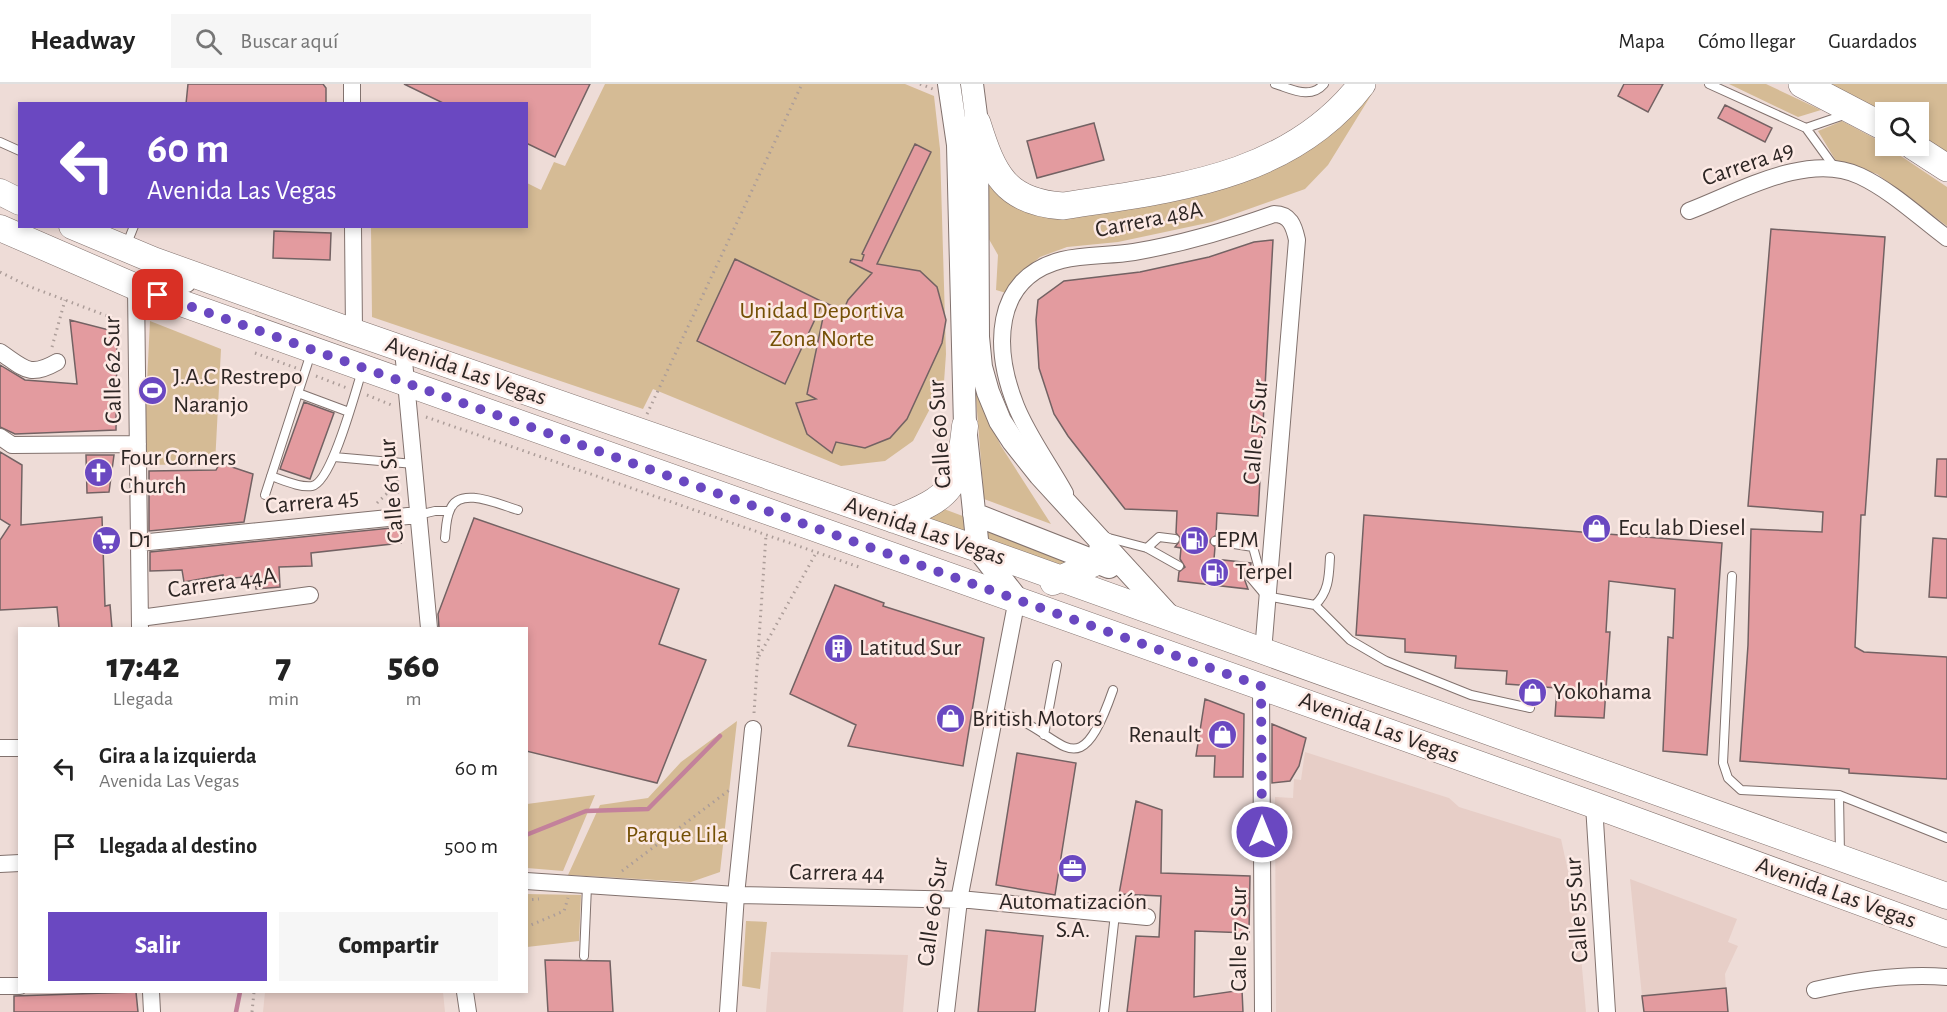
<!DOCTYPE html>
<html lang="es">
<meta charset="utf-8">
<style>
:root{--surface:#fff;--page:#f6f6f6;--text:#222;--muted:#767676;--line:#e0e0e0;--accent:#6a48c1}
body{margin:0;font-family:"Alegreya Sans",sans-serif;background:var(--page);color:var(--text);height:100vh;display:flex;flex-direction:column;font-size:22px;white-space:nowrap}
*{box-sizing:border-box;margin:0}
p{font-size:20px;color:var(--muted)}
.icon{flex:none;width:33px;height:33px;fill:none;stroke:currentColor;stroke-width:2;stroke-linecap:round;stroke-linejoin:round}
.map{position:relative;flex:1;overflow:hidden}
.sheet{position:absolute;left:18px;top:543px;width:510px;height:366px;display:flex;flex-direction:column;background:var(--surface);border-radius:0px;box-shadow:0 3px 9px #0003}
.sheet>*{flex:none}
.hud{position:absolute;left:18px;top:18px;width:510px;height:126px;border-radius:0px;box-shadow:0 3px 9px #0003;background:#6a48c1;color:#fff;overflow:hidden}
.controls{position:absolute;left:1875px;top:18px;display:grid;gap:12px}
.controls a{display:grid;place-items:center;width:54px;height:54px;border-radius:0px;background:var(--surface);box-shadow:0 3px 9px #0003;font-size:30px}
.pin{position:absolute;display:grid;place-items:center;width:51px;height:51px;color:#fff;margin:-26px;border-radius:12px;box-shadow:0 3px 9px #0006}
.me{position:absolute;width:66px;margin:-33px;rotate:0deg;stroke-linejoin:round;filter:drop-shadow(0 0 4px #0008)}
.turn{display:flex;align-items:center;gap:21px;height:126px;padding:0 30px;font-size:27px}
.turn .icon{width:78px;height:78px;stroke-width:2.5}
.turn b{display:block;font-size:42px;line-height:51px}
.eta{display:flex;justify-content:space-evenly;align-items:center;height:102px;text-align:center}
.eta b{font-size:36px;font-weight:800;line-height:42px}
.button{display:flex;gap:12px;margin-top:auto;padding:12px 30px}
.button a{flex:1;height:69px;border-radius:0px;background:var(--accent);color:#fff;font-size:24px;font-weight:800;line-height:69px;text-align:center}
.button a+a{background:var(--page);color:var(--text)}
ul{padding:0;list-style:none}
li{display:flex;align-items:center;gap:18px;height:78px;padding:0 30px}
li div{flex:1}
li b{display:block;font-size:22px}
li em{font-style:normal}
header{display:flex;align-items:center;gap:36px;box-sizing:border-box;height:84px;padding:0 30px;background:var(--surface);border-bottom:2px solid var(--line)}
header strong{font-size:28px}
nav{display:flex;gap:33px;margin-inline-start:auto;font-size:21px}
.search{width:420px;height:54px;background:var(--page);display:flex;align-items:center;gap:15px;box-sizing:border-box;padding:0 21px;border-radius:0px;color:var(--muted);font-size:22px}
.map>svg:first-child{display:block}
</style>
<header>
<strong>Headway</strong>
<div class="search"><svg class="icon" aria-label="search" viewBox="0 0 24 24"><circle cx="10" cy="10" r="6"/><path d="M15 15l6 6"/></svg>Buscar aquí</div>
<nav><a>Mapa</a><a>Cómo llegar</a><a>Guardados</a></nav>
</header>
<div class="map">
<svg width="1947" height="928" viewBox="0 0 1947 928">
<rect width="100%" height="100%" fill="#eedcd7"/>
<path fill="#e7cec7" d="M1305,668l144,46 10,9 102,32 16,73 9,100h-310l-1,-215 18,1 1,-19 7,1z
M1630,795l107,40 -9,23 10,4 -13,28 1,14 -84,8z
M771,868l137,3 -5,57h-137z
M265,908h178l2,20h-182z"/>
<path fill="#d5bb95" d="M605,0h300l29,12 6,53 6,205 -2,28 -31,59 -28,20 -44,5 -188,-77 -10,20 -271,-92 -1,-90 155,-1 1,-43 14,7 13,-28 11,4z
M1729,0h37l55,26 -23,7z
M1828,0h119v69l-28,-18 -1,-23h-32z
M1373,8l-45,73 -23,24 -93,33 -94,20 -51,5 -27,10 -19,16 -15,20 -10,-3 2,-35 -12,-21 3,-57c25,30 31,37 72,39l276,-93z
M1842,37l32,17 73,49v39l-70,-52 -41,-13 -18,-30z
M150,237l71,28 -6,115 -72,1z
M974,289l12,42 15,31 50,78 -67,-25z
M944,425l125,47 -6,19 -145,-54z
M737,637l-17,151 -29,10 -123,-7 32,-70 48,-7 33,-36z
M595,711l-32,76 -36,-3v-64z
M526,810l55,1 -2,46 -52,6z
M746,837l21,1 -7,67 -18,-3z"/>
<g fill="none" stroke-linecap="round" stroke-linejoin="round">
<path stroke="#c3819b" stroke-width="4.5" d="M526,751l60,-24 62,-2 72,-73
M236,928l4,-20"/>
</g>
<path fill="#e39b9f" stroke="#736263" stroke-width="1.5" d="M188,0h135l3,4v16h-140z
M404,0h186l-35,73 -29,-14v-39h-81z
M1624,0h39l-15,28 -30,-16z
M1725,21l47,23 -7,14 -47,-24z
M1094,39l10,37 -67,18 -10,-37z
M915,60l16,8 -54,112 43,7 17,16 9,33 -4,23 -35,76 -17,19 -25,10 -29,-6 -4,11 -25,-19 -11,-31 20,-4 -9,-5 19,-91 17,8 5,-11 24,-27 -22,-11 1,-3 11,2 2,-6 -2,-1z
M1771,145l114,8 -20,278h-4l-6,132 9,5 83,5v122l-98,-6v-4l-109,-8 8,-116 3,-116 71,3 1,-20 -75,-6z
M274,147l57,2 -1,27 -57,-2z
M1273,156l-15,276 -41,-3 -1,22 -7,6 6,6 -1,12 37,4 -1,8 -5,2 -1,5 4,11 -70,-8 1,-9 6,-5 -5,-8 1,-11 -6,-1 6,-8 -5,-6 1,-22 -52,-2 -57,-73 -14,-22 -15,-46 -3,-48 2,-20 26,-19 76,-9 69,-15 45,-15z
M735,175l88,43 -38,82 -88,-43z
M70,236l47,12 -1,98 -101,4 -15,-7v-62l25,15 52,4z
M304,318l30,11 -24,66 -30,-10z
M0,368l22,13 -1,60 81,-8 3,89 5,-1 2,23h-53l-2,-21 -57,3v-70l10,-15 -10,-6z
M86,371h28l-5,37 -22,1z
M1937,375h10v38l-12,-1z
M220,379l33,11 -9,48 -95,9v-60l67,-1z
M1364,431l358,28 -15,212 -44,-4 5,-114 5,1 2,-49 -66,-8 -3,51h4l-6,86 -49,-2 2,-28 -51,-4 1,-13 -52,-3 1,-12 -51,-4v-13l-49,-4z
M474,434l205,71 -20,55 47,16 -49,123 -131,-32v-123h-87l-1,-14z
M401,443v16l-90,10 1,13 -33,1 1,20 -24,2 -1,-13 -32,3v-4l-39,7 -2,-12 -32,1v-19z
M1933,454l14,1v59l-18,-1z
M835,501l49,18 -1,3 101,32 -21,128 -115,-20 8,-21 -66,-31z
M1205,615l39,15 -1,63h-29l1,-21h-19z
M1272,640l34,14 -7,28 -9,15 -18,2z
M1017,669l59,10 -21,132 -59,-10z
M1136,717l26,9 -1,63 89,3 -1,57 -54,-2 -1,66 48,-7 1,22h-116l9,-76 23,1 2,-41 -42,-2z
M986,846l57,6 -8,76h-57z
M545,876l65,1 3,51h-65z
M1726,904l2,24h-84l-2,-16z
M136,908l2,20h-124v-16z"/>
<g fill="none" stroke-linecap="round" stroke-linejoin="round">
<defs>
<path id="service" d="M1275,0c17,5 35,16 49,0
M1709,0l97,44 41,-14
M1806,44l29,40
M0,58l20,9
M126,162l8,-20
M298,309l51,19
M334,373l80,7
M271,392c12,4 29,12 41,10 20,-4 43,-94 50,-115
M265,411l46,-142
M418,431l17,-4h14
M1105,453l42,11 32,18
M445,454c1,-9 1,-20 5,-28 9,-25 50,-5 68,0
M1215,457l38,6 11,40
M1147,464l12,-11 16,2
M1732,492l-9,187 5,15 13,12 98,5 108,43
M1250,493l16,19 49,9 35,35 36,21 85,34 59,13
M1315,521c14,-13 14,-29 15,-48
M995,628c68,13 80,87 118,-22
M1044,651l13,-70
M1839,711l1,60
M584,872l3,-70
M1104,928l11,-98"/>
<path id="minor" d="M352,0v20
M1689,127c50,-19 119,-60 171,-35 32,15 60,42 87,62
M353,142l1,106
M403,266l26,278
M0,268c24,16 29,26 57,10
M0,353l12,8 126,-1
M1065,409c-16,-29 -37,-57 -49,-87 -22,-55 -25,-128 46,-146 23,-6 48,-4 72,-8 47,-8 95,-22 140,-38 16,0 20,12 23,26l-34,412
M139,459l279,-28
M140,534l170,-23
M140,544l-4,-341 13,-9 24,2 14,4
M1261,602l2,326
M0,664h20
M1594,721l13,207
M0,780l20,-1
M526,797l210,14 234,5 177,17
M0,902h20
M1815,906c43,-10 88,-17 132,-13
M151,908l1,20
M465,908l3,20
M728,928l8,-117 17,-166
M946,928l13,-112 58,-301"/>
<path id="secondary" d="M949,0l9,61 7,281 13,123 39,50
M972,0l5,39 1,214 3,30 7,25 12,29 13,20 27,34 132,144
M974,430l135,53"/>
<path id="primary" d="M0,108l20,10
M72,142l81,34 201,72 624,217 969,347
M0,144l136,59 1458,518 353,129
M894,436c59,-24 64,-31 71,-94
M1053,498l44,-20 4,-6 2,-11"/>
<path id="trunk" d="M1802,0l84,44
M977,39c16,51 28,79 86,83 108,-17 226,-27 299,-122
M1913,62l34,22"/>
</defs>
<use href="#service" stroke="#82726e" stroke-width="10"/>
<use href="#minor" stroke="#82726e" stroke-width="18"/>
<use href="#secondary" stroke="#82726e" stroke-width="24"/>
<use href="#primary" stroke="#82726e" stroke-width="27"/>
<use href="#trunk" stroke="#82726e" stroke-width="28"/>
<path stroke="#ac9d99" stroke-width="3" stroke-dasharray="1.5 4.5" stroke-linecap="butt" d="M920,0l13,5
M0,188l28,14 90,34 2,5
M52,263l13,-47
M255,269l41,15
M316,292l31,12
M367,311l27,11
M647,330l155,-330
M426,333l433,150
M397,390l1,29
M377,419l20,-19
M759,572l57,-103
M754,629l12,-178
M622,787l110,-83
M526,816l13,-1
M526,843l38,-16 4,-13
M252,928l2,-20"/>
<use href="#service" stroke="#fff" stroke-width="8"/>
<use href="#minor" stroke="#fff" stroke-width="16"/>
<use href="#secondary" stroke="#fff" stroke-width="22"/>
<use href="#primary" stroke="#fff" stroke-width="26"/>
<use href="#trunk" stroke="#fff" stroke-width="27"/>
</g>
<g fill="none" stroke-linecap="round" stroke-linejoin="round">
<path stroke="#6a48c1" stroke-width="10" stroke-dasharray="0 18" d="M158,211l1103,391 1,146"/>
</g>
<defs>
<symbol id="stadium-disc" viewBox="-11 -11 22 22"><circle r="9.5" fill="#6a48c1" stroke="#fce9e4"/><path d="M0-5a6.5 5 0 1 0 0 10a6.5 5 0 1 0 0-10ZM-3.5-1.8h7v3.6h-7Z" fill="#fff"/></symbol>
<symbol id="church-disc" viewBox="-11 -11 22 22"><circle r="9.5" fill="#6a48c1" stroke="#fce9e4"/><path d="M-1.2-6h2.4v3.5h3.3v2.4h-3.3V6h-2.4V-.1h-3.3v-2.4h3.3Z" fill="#fff"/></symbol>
<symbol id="shop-disc" viewBox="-11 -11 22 22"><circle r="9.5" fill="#6a48c1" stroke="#fce9e4"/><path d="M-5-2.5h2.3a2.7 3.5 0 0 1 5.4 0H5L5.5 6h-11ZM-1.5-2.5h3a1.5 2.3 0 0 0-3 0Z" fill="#fff"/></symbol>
<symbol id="supermarket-disc" viewBox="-11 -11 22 22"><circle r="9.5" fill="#6a48c1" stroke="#fce9e4"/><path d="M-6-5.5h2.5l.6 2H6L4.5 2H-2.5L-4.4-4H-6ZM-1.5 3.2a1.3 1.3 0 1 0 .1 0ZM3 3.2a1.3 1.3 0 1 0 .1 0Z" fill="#fff"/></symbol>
<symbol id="fuel-disc" viewBox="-11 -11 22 22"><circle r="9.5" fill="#6a48c1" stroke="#fce9e4"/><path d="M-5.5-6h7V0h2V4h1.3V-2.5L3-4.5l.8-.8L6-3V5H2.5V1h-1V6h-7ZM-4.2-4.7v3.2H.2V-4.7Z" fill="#fff"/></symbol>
<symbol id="building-disc" viewBox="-11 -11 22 22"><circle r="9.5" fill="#6a48c1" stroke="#fce9e4"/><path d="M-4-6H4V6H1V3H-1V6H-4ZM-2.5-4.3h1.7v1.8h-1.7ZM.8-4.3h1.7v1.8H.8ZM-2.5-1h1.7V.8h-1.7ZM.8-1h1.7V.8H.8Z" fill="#fff"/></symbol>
<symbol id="office-disc" viewBox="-11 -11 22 22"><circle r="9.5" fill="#6a48c1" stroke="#fce9e4"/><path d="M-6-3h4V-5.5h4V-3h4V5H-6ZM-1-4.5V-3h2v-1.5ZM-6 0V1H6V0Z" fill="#fff"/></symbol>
</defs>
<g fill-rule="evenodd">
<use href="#stadium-disc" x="136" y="290" width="33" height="33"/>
<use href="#church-disc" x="82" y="372" width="33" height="33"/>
<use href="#shop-disc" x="1580" y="428" width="33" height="33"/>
<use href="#supermarket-disc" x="90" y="440" width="33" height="33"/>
<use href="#fuel-disc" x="1178" y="440" width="33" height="33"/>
<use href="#fuel-disc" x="1198" y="472" width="33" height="33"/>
<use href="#building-disc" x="822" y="548" width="33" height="33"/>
<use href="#shop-disc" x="1516" y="592" width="33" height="33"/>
<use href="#shop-disc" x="934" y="618" width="33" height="33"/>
<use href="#shop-disc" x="1206" y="634" width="33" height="33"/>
<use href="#office-disc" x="1056" y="768" width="33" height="33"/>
</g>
<g text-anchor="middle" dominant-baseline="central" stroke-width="5" stroke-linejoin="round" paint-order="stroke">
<g font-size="24" fill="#2d2624" stroke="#fce9e4">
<text transform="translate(1748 80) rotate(-19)">Carrera 49</text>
<text transform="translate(1149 136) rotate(-11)">Carrera 48A</text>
<text transform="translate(113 286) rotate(-91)">Calle 62 Sur</text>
<text transform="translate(466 287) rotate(19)">Avenida Las Vegas</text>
<text transform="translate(1256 348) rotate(-85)">Calle 57 Sur</text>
<text transform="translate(940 350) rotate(-94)">Calle 60 Sur</text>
<text transform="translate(392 407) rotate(-95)">Calle 61 Sur</text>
<text transform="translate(312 418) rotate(-6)">Carrera 45</text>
<text transform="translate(925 447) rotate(19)">Avenida Las Vegas</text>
<text transform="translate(222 499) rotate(-8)">Carrera 44A</text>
<text transform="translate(1379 644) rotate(20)">Avenida Las Vegas</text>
<text transform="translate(837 789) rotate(1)">Carrera 44</text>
<text transform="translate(1836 809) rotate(20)">Avenida Las Vegas</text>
<text transform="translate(1577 826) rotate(-94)">Calle 55 Sur</text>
<text transform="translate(933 828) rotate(-82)">Calle 60 Sur</text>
<text transform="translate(1239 855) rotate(-90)">Calle 57 Sur</text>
</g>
<g font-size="24" fill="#745005" stroke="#fce9e4">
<text x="822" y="227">Unidad Deportiva<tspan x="822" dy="28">Zona Norte</tspan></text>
<text x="677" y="751">Parque Lila</text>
</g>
<g font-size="24" fill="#2d2624" stroke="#fce9e4" text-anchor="start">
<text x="173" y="293">J.A.C Restrepo<tspan x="173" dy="28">Naranjo</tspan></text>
<text x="120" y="374">Four Corners<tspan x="120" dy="28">Church</tspan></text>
<text x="1618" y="444">Ecu lab Diesel</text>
<text x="128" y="456">D1</text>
<text x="1216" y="456">EPM</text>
<text x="1235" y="488">Terpel</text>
<text x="859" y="564">Latitud Sur</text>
<text x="1553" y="608">Yokohama</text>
<text x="972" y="635">British Motors</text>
<text x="1201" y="651" text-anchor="end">Renault</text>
<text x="1073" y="818" text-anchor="middle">Automatización<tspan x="1073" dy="28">S.A.</tspan></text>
</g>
</g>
</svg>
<div class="controls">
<a><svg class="icon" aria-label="search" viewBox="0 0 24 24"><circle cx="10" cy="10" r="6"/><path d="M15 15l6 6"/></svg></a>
</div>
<div class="pin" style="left:158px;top:211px;background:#d93025"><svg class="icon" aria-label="arrive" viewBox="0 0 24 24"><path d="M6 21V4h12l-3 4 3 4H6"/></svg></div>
<svg class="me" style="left:1262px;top:748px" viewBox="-20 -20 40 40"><circle r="17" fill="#6a48c1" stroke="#fff" stroke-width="3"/><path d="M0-11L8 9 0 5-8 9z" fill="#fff"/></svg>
<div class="hud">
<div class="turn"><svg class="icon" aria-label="left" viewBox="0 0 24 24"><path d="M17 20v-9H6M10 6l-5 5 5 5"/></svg><div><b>60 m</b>Avenida Las Vegas</div></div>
</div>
<section class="sheet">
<div class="eta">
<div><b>17:42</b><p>Llegada</p></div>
<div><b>7</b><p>min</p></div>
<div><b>560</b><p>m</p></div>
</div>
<ul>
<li><svg class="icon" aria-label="left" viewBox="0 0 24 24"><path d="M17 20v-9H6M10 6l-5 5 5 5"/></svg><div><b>Gira a la izquierda</b><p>Avenida Las Vegas</p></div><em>60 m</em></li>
<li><svg class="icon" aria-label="arrive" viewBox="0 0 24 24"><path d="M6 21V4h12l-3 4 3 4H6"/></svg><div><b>Llegada al destino</b></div><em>500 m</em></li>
</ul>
<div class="button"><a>Salir</a><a>Compartir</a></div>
</section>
</div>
